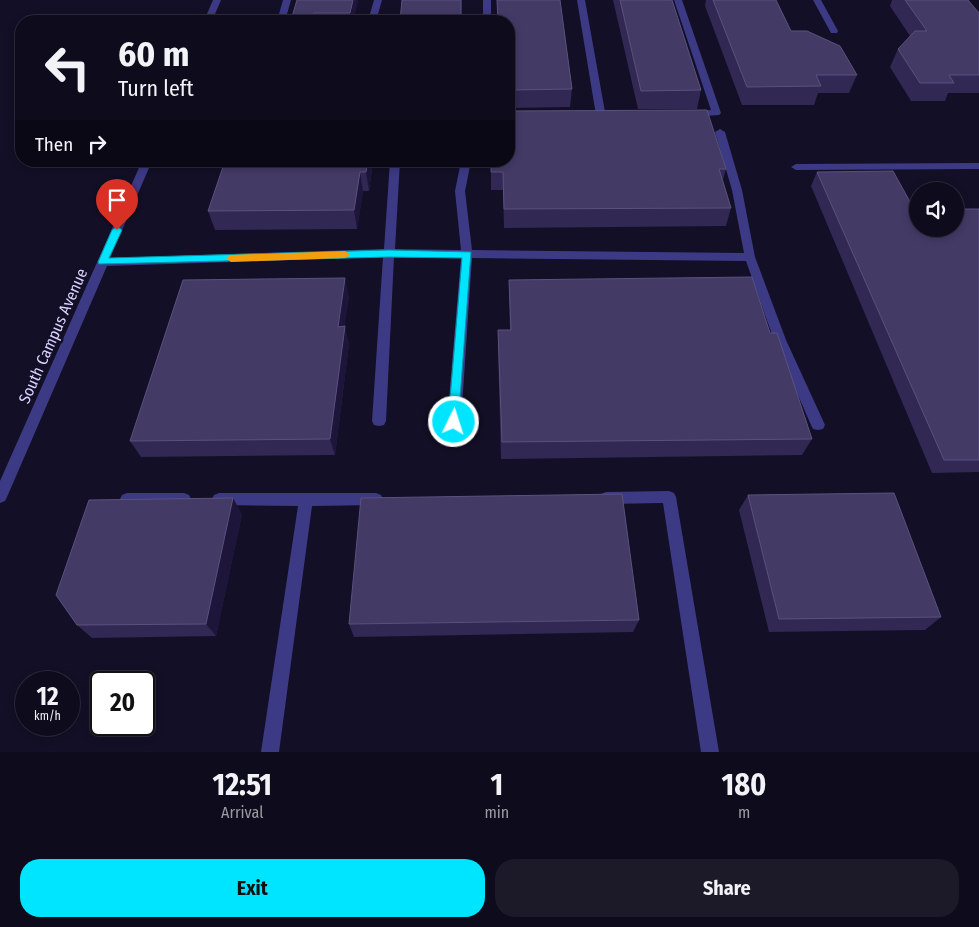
<!DOCTYPE html>
<style>
:root{--surface:#0e0b1c;--page:#1c1929;--text:#f1f3f6;--muted:#9b9ba3;--line:#2e2b3b;--accent:#00e5ff}
body{margin:0;font-family:"Fira Sans Condensed",sans-serif;background:var(--page);color:var(--text);height:100vh;display:flex;flex-direction:column;font-size:19px;white-space:nowrap}
*{box-sizing:border-box;margin:0}
p{font-size:16px;color:var(--muted)}
.icon{flex:none;width:28px;height:28px;fill:none;stroke:currentColor;stroke-width:2;stroke-linecap:round;stroke-linejoin:round}
.map{position:relative;height:752px;overflow:hidden}
.side{display:flex;flex-direction:column;background:var(--surface);flex:1}
.side>*{flex:none}
.banner{position:absolute;left:15px;top:15px;width:500px;height:152px;border-radius:20px;box-shadow:0 2px 8px #0003,0 0 0 1px var(--line);background:#0e0b1c;color:var(--text);overflow:hidden}
.buttons{position:absolute;left:909px;top:182px;display:grid;gap:10px}
.buttons a{display:grid;place-items:center;width:55px;height:55px;border-radius:50%;background:var(--surface);box-shadow:0 2px 8px #0003,0 0 0 1px var(--line);font-size:25px}
.speed{position:absolute;left:15px;top:671px;display:flex;gap:10px;font-size:25px;font-weight:700;text-align:center}
.speed>*{display:grid;place-content:center;width:65px;height:65px;border-radius:50%;background:var(--surface);box-shadow:0 2px 8px #0003,0 0 0 1px var(--line);line-height:1}
.speed small{font-size:12px;font-weight:400}
.speed .limit{border:2px solid #111;border-radius:8px;background:#fff;color:#111}
.pin{position:absolute;display:grid;place-items:center;width:42px;height:42px;color:#fff;margin:-51px -21px;border-radius:50% 50% 50% 0;rotate:-45deg;box-shadow:0 0 5px #0007}
.pin .icon{rotate:45deg}
.me{position:absolute;width:55px;margin:-28px;rotate:4deg;stroke-linejoin:round;filter:drop-shadow(0 0 4px #0008)}
.turn{display:flex;align-items:center;gap:18px;height:105px;padding:0 20px;font-size:22px}
.turn .icon{width:65px;height:65px;stroke-width:2.5}
.turn b{display:block;font-size:35px;line-height:42px}
.then{display:flex;align-items:center;height:48px;padding:0 20px;background:#0003;gap:10px;font-size:19px}
.eta{display:flex;justify-content:space-evenly;align-items:center;height:85px;text-align:center}
.eta b{font-size:30px;font-weight:700;line-height:35px}
.action{display:flex;gap:10px;margin-top:auto;padding:10px 20px}
.action a{flex:1;height:58px;border-radius:20px;background:var(--accent);color:#111;font-size:20px;font-weight:700;line-height:58px;text-align:center}
.action a+a{background:var(--page);color:var(--text)}
.map>svg:first-child{display:block}
</style>
<div class="map">
<svg width="979" height="752" viewBox="0 0 979 752">
<rect width="100%" height="100%" fill="#130f26"/>
<g fill="none" stroke-linecap="round" stroke-linejoin="round">
<path fill="#3d3a85" fill-rule="evenodd" d="M213,0h8l-9,21h-8z
M283,0h8l-6,21h-8z
M374,0h8l-6,21h-8z
M483,0h8v21h-8z
M577,0h8l20,112 9,1v4l-13,1 -5,-3z
M674,0h8l39,113 -2,2 -28,2 -5,-3 5,-3 20,-1z
M813,0h8l17,31 -1,2h-6z
M720,129l5,3 17,58 13,67 31,83 39,85 -2,4 -5,1 -5,-1 -2,-4 -37,-85 -28,-79 -274,-3 -11,164 -2,4 -5,1 -5,-1 -2,-4 14,-164 -67,-1 -8,164 -2,4 -5,1 -5,-1 -2,-4 11,-164 -276,9 -100,231 -2,4 -5,2v-22l142,-320h10l-42,97 274,-9 6,-88h10l-5,88 66,1 -6,-59 6,-30h10l-6,30 7,59 272,3 -12,-63 -17,-58z
M979,163v6l-183,1 -5,-3 5,-3z
M669,491l5,2 2,4 43,255h-18l-38,-249 -57,1 -5,-2 -2,-4 2,-4 5,-2z
M127,493h57l5,2 2,4 -2,4 -5,2h-57l-5,-2 -2,-4 2,-4z
M219,493h157l5,2 2,4 -2,4 -5,2 -64,1 -33,246h-18l37,-246 -79,-1 -5,-2 -2,-4 2,-4z"/>
</g>
<path fill="#312854" d="M297,0h61l-5,21h-62z
M497,0h63l12,89 -2,18 -61,1v-87h-12z
M613,0h59l29,90 -4,19h-59z
M706,0h70l15,31 66,44 -8,18h-31l-4,12h-72l-37,-99z
M892,0h76l11,13v80h-31l-3,8h-34l-21,-34 8,-18 12,-13 -20,-30z
M225,161h148l-4,30h-6l-6,38 -142,1 -7,-19z
M491,161l235,8 -3,11 8,28 -5,18 -222,2 -1,-38h-12z
M817,172l97,37h65v263l-47,1 -121,-287z
M509,280l261,53 42,106 -10,16 -301,4 -3,-111v-18h12l-1,-32z
M349,296l-5,30 5,18 -14,111 -194,2 -11,-16z
M748,495l193,122 -16,13 -156,2 -30,-122z
M242,514l-26,122 -124,2 -15,-13z
M639,620l-6,12 -279,5 -5,-13z"/>
<path fill="#1d163a" d="M353,0h5l-5,21h-1l-2,-8z
M461,0h1v21h-1z
M314,13l2,8h-4v-1z
M368,161h5l-4,30 -3,-19z
M360,172l3,19 -6,38 -3,-19z
M345,278l4,18 -7,48 -4,-17z
M345,326l4,18 -14,111 -5,-16z
M233,498l9,16 -26,122 -10,-12z"/>
<path fill="#433a66" stroke="#5a527e" d="M297,0h56l-3,13h-36l-2,7h-21z
M402,0h59v21h-61z
M497,0h63l12,89 -63,1v-69h-11z
M620,0h52l29,90 -60,1z
M713,0h63l15,31h16l33,15 17,29h-41l5,11 -74,1z
M905,0h63l11,13v62h-30l5,8h-34l-22,-34 17,-18h12z
M707,110l19,59h-7l12,39 -227,1 -1,-37h-12v-11h18v-50z
M225,161h143l-2,11h-6l-6,38 -146,1z
M893,171l21,38h4v20h37v-20h24v251h-35l-127,-288z
M752,277l18,56h7l35,106 -310,3 -4,-112h13l-2,-50z
M345,278l-7,49 7,-1 -15,113 -200,2 53,-161z
M894,493l47,124 -162,2 -31,-124z
M622,494l17,126 -290,4 12,-126z
M233,498l-27,126 -129,1 -21,-30 33,-95z"/>
<path fill="#00e5ff" stroke="#0095a6" d="M117,226l5,4 -13,28 280,-8 82,2 -13,173 -4,2 -6,-5 14,-164 -73,-1 -290,7 -1,-2 14,-32z"/>
<path fill="#f59e0b" d="M345,251l5,4 -5,3 -114,4 -5,-4 5,-3z"/>
<g text-anchor="middle" dominant-baseline="central" stroke-width="5" stroke-linejoin="round" paint-order="stroke">
<g font-size="16" fill="#d9d4ff" stroke="#130f26">
<text transform="translate(53 336) rotate(-66)">South Campus Avenue</text>
</g>
</g>
</svg>
<div class="buttons">
<a><svg class="icon" aria-label="sound" viewBox="0 0 24 24"><path d="M4 9h4l5-4v14l-5-4H4zM17 9q2 3 0 6"/></svg></a>
</div>
<div class="speed"><div>12<small>km/h</small></div><div class="limit">20</div></div>
<div class="pin" style="left:117px;top:230px;background:#d93025"><svg class="icon" aria-label="arrive" viewBox="0 0 24 24"><path d="M6 21V4h12l-3 4 3 4H6"/></svg></div>
<svg class="me" style="left:454px;top:422px" viewBox="-20 -20 40 40"><circle r="17" fill="#00e5ff" stroke="#fff" stroke-width="3"/><path d="M0-11L8 9 0 5-8 9z" fill="#fff"/></svg>
<div class="banner">
<div class="turn"><svg class="icon" aria-label="left" viewBox="0 0 24 24"><path d="M17 20v-9H6M10 6l-5 5 5 5"/></svg><div><b>60 m</b>Turn left</div></div>
<div class="then">Then<svg class="icon" aria-label="right" viewBox="0 0 24 24"><path d="M7 20v-9h11M14 6l5 5-5 5"/></svg></div>
</div>
</div>
<section class="side">
<div class="eta">
<div><b>12:51</b><p>Arrival</p></div>
<div><b>1</b><p>min</p></div>
<div><b>180</b><p>m</p></div>
</div>
<div class="action"><a>Exit</a><a>Share</a></div>
</section>
